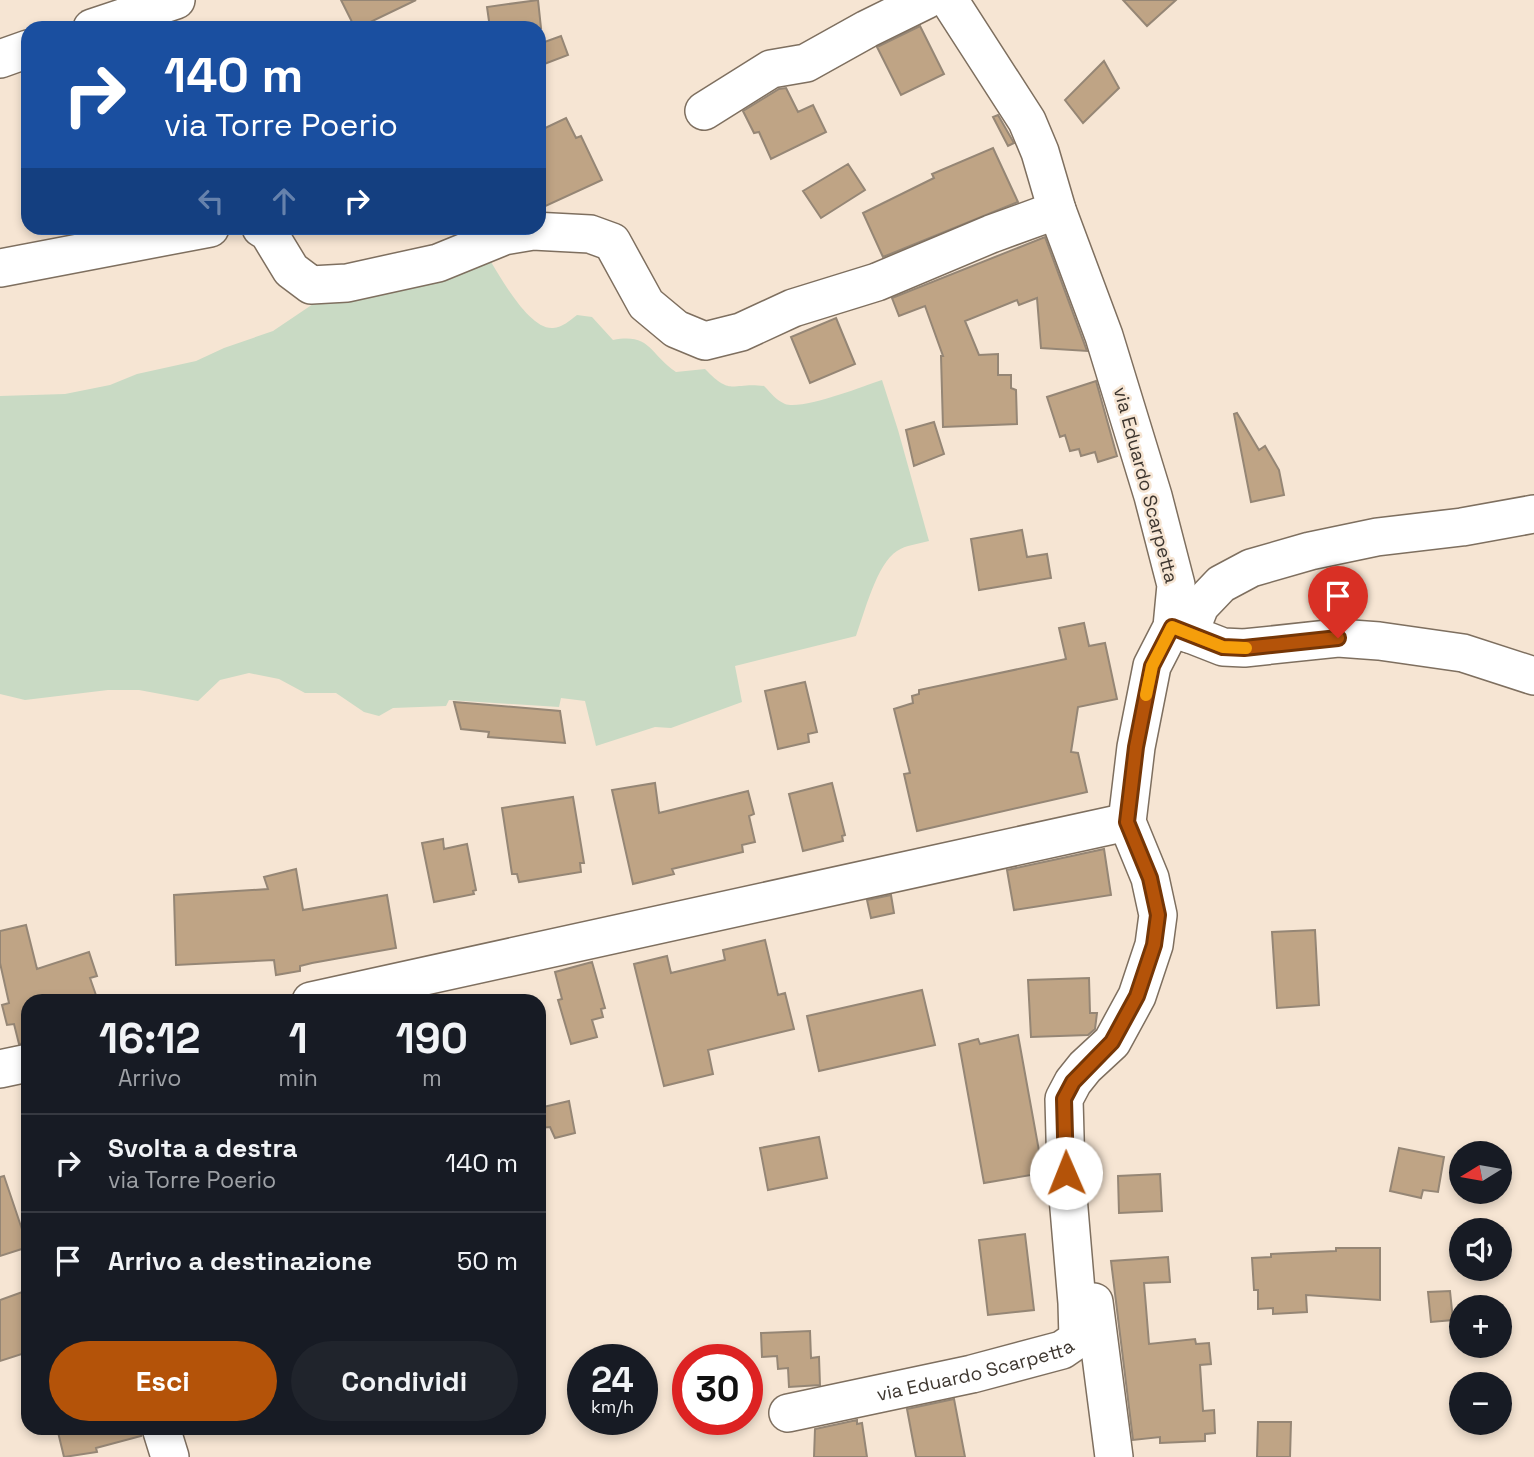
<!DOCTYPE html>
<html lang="it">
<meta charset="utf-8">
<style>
:root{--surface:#171b24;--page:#20242c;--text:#f1f3f6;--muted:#9ea1a6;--line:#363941;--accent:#b45309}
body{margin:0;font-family:"Space Grotesk",sans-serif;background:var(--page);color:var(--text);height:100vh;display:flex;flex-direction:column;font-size:26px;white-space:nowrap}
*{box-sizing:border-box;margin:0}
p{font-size:23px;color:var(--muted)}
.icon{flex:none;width:38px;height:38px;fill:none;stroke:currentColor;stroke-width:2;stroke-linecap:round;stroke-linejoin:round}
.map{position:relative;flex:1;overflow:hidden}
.drawer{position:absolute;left:21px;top:994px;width:525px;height:441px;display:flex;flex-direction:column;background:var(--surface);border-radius:21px;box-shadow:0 4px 10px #0003}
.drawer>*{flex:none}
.hud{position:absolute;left:21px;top:21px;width:525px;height:214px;border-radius:21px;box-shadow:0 4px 10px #0003;background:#1a4fa0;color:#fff;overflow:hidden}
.needle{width:46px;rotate:259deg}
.buttons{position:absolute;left:1449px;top:1141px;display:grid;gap:14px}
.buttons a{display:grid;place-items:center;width:63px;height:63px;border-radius:50%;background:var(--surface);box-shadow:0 4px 10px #0003;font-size:35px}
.speed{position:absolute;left:567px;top:1344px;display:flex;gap:14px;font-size:35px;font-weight:700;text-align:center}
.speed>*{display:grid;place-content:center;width:91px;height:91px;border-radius:50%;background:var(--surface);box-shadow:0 4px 10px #0003;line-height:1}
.speed small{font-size:18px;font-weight:400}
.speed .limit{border:10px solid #d22;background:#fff;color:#111}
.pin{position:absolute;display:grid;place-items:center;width:60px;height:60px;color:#fff;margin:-72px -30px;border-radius:50% 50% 50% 0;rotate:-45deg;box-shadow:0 0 7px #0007}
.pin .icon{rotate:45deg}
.me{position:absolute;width:77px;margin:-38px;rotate:359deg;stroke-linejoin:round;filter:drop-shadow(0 0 5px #0008)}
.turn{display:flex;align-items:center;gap:24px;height:147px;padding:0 28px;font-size:32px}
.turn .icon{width:91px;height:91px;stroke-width:2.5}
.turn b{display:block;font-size:49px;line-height:60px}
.lanes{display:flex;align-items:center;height:66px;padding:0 28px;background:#0003;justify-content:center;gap:35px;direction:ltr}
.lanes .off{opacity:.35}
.eta{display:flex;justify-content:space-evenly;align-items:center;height:119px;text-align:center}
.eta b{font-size:42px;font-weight:700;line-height:49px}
.primary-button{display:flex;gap:14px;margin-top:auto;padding:14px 28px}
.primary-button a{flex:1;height:80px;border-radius:42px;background:var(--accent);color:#fff;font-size:28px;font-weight:700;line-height:80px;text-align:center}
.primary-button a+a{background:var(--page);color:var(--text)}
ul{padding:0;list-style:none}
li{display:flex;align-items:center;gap:21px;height:98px;padding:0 28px;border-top:2px solid var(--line)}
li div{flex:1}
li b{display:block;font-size:26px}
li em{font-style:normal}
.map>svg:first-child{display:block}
</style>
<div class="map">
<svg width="1534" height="1457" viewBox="0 0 1534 1457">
<rect width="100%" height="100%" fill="#f6e5d3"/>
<path fill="#c9dac4" d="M491,262c11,18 39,68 62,66 10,-1 16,-7 24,-13l15,2 21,23c38,-7 36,14 63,32l29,-3c27,28 26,13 59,17 7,7 12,14 21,18 18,6 76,-17 97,-24l16,50 31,111c-11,3 -23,4 -32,10 -20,12 -33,63 -41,85l-121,30 7,36 -71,26 -16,-1 -59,19 -11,-45 -24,-3 -2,9 -110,-7 -3,6 -53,2 -14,8 -15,-4 -28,-19h-31l-26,-14 -30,-6 -29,7 -22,21 -59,-11h-31l-83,10 -25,-6v-298l65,-2 45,-9 27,-11 59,-13 28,-13 49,-17 46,-31 153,-36z"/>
<path fill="#bfa485" stroke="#958675" stroke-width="2" d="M341,0h75l-58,28h-3z
M538,0l3,28h-51l-3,-21z
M1123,0h53l-29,26z
M920,26l24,48 -43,21 -24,-48z
M561,36l7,19 -29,11v-22z
M1104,61l15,27 -36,35 -18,-23z
M786,88l12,24 15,-7 13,27 -55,27 -12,-27 -5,1 -11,-22 36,-22z
M998,115l16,28 -6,3 -15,-29z
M566,118l10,20 5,-2 21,44 -63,29v-78z
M993,148l25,54 -135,55 -20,-44 71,-35 -2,-4z
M848,164l17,26 -44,28 -18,-27z
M1045,237l42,114 -46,-3 -4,-50 -18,7 -2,-5 -52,21 14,34 19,-1v21h13v13l5,2 1,34 -74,3 -2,-71h2l-18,-50 -26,10 -7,-18z
M836,318l19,46 -45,19 -19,-46z
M1096,381l21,75 -19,6 -3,-10 -14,4 -2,-7 -9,2 -5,-16 -5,2 -13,-40z
M1237,413l22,37 6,-4 14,24 5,25 -33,7 -17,-88z
M934,422l10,32 -30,12 -8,-36z
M1022,530l5,27 20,-3 4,24 -72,12 -8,-51z
M1084,623l5,23 16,-3 12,56 -39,8 -7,45 7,1 9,39 -170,39 -13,-57 6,-1 -16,-64 19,-6 -1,-7 7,-2v-4l147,-31 -7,-31z
M805,682l12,50 -9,2 1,8 -31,7 -13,-58z
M454,702l106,9 5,32 -77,-6 1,-5 -28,-3z
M655,783l4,30 89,-22 6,23 -5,2 6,26 -13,3 1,7 -71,17 2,5 -41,10 -21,-94z
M832,783l13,52 -3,1 1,5 -40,10 -14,-57z
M573,797l11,66h-4l1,9 -62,10 -2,-8h-5l-10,-66z
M443,839l1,10 23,-5 9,46 -3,1 1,3 -40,8 -12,-59z
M1104,849l7,46 -97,15 -7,-40z
M296,869l7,41 84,-15 9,53 -84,15 -12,3v5l-24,4 -2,-15 -98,5 -2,-70 94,-6 -4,-12z
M891,895l3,18 -23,5 -4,-18z
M26,925l11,44 52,-17 8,24 -7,2 8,23h-70v42l-9,1 -5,-20 -7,1 -5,-20 7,-2 -9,-40v-32z
M1315,930l4,75 -42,3 -5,-76z
M765,940l13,55 7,-2 9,36 -86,21 5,24 -49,12 -30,-122 33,-8 4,17 54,-13 -2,-10z
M592,962l13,46 -4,1 2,8 -11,3 5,17 -26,7 -13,-44 4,-1 -7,-27z
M1089,978l1,35h7l-2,16 -7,6 -57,2 -3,-57z
M922,990l13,55 -116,26 -12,-55z
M1018,1035l25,138 -59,10 -25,-139 19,-5 2,5z
M569,1101l6,32 -20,5 -5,-11 -11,1v-20z
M819,1137l8,41 -59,12 -8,-42z
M1399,1148l45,9 -6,35 -15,-2 -2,8 -31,-7z
M1160,1174l2,37 -43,2 -1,-37z
M4,1176l24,71 -28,9v-79z
M1025,1234l9,76 -46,5 -9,-75z
M1336,1248h44v52l-74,-5 1,17 -34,2v-6l-15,1v-19h-4l-2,-32 19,-1v-3l65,-3z
M1168,1257l2,25 -26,1 5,61 46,-5 1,5 13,-1 2,21 -11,1 3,46 11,-1 1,23 -10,1v7l-45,2v-6l-27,3 -22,-179z
M28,1290v62l-28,9v-61z
M1450,1291l3,29 -22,2 -3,-30z
M810,1331l1,27 8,-1 1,28 -31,2 -1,-19 -10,1 -1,-13 -15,1 -1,-24z
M954,1399l11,58h-49l-9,-48z
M857,1420v4l5,-1 5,34h-53l1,-28z
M1258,1422h33l-1,35h-33z
M57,1428h84v8l-45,12 1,4 -33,5z"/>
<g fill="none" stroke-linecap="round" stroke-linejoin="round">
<defs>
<g id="minor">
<path d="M92,28l84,-28"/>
<path d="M0,59l28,-10"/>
<path d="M704,111l67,-42 35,-6 61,-34 59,-29"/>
<path d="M261,228l7,4 23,38 20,15 36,-2 91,-20 66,-27 29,-5 57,3 22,8 34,62 30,25 29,12 36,-9 52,-24 84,-26 114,-48 66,-24"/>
<path d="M0,268l210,-40"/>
<path d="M1172,627l51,20 21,1 94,-10 41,3 84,12 71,23"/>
<path d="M1189,634l11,-28 21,-22 30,-16 59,-17 67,-14 85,-10 72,-13"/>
<path d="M311,1001l816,-179"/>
<path d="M0,1069l28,-6"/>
<path d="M1094,1302l20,155"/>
<path id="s1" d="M788,1413l184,-39 90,-24 16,-11 -1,-36 -11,-130 -2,-74 9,-17 12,-15 27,-25 25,-46 17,-51 4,-30 -8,-37 -23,-56 9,-75 16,-81 20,-39 4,-42 -23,-89 -49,-160 -47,-126 -17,-58 -13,-31 -78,-121"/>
<path d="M161,1428l9,29"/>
</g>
</defs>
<use href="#minor" stroke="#7e6f5f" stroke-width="40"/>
<use href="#minor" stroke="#fff" stroke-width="37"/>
</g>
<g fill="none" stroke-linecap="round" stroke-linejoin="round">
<defs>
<path id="route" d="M1066,1173l-2,-74 9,-17 39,-40 25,-46 17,-51 4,-30 -8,-37 -23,-56 9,-75 16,-81 20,-39 51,20 21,1 94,-10"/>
</defs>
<use href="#route" stroke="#753606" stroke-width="18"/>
<use href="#route" stroke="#b45309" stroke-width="12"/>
<path stroke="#f59e0b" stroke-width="12" d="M1146,695l6,-29 20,-39 51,20 23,1"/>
</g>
<g text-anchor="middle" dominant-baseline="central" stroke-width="5" stroke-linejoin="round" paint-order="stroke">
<g font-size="19" fill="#3e3730" stroke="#f6e5d3">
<text transform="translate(1146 485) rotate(75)">via Eduardo Scarpetta</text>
<text stroke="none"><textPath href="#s1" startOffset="192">via Eduardo Scarpetta</textPath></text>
</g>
</g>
</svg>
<div class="buttons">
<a><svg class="needle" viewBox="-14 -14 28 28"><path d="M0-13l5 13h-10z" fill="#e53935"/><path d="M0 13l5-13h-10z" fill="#9ea1a6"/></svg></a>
<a><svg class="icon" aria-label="sound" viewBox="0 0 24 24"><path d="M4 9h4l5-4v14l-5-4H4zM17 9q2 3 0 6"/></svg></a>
<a>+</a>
<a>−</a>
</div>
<div class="speed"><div>24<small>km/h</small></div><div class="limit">30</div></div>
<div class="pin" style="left:1338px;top:638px;background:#d93025"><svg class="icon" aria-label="arrive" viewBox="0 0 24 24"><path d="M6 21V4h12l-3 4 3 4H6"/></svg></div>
<svg class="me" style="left:1066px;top:1173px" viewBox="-20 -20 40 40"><circle r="19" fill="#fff"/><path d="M0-13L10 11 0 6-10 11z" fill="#b45309"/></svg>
<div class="hud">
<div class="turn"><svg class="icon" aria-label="right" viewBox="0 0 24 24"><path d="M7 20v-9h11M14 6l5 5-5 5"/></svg><div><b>140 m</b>via Torre Poerio</div></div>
<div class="lanes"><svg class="icon off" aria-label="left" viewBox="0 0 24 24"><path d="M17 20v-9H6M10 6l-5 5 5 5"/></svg><svg class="icon off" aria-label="ahead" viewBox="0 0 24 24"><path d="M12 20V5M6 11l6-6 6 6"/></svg><svg class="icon" aria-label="right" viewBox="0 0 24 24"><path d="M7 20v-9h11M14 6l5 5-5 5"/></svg></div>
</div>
<section class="drawer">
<div class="eta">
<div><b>16:12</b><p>Arrivo</p></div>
<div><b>1</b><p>min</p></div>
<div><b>190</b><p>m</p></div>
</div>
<ul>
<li><svg class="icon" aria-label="right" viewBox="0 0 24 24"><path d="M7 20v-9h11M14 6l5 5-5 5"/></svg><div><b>Svolta a destra</b><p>via Torre Poerio</p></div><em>140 m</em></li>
<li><svg class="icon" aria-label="arrive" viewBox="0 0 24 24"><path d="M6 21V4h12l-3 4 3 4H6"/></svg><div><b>Arrivo a destinazione</b></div><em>50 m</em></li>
</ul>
<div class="primary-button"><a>Esci</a><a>Condividi</a></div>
</section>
</div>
